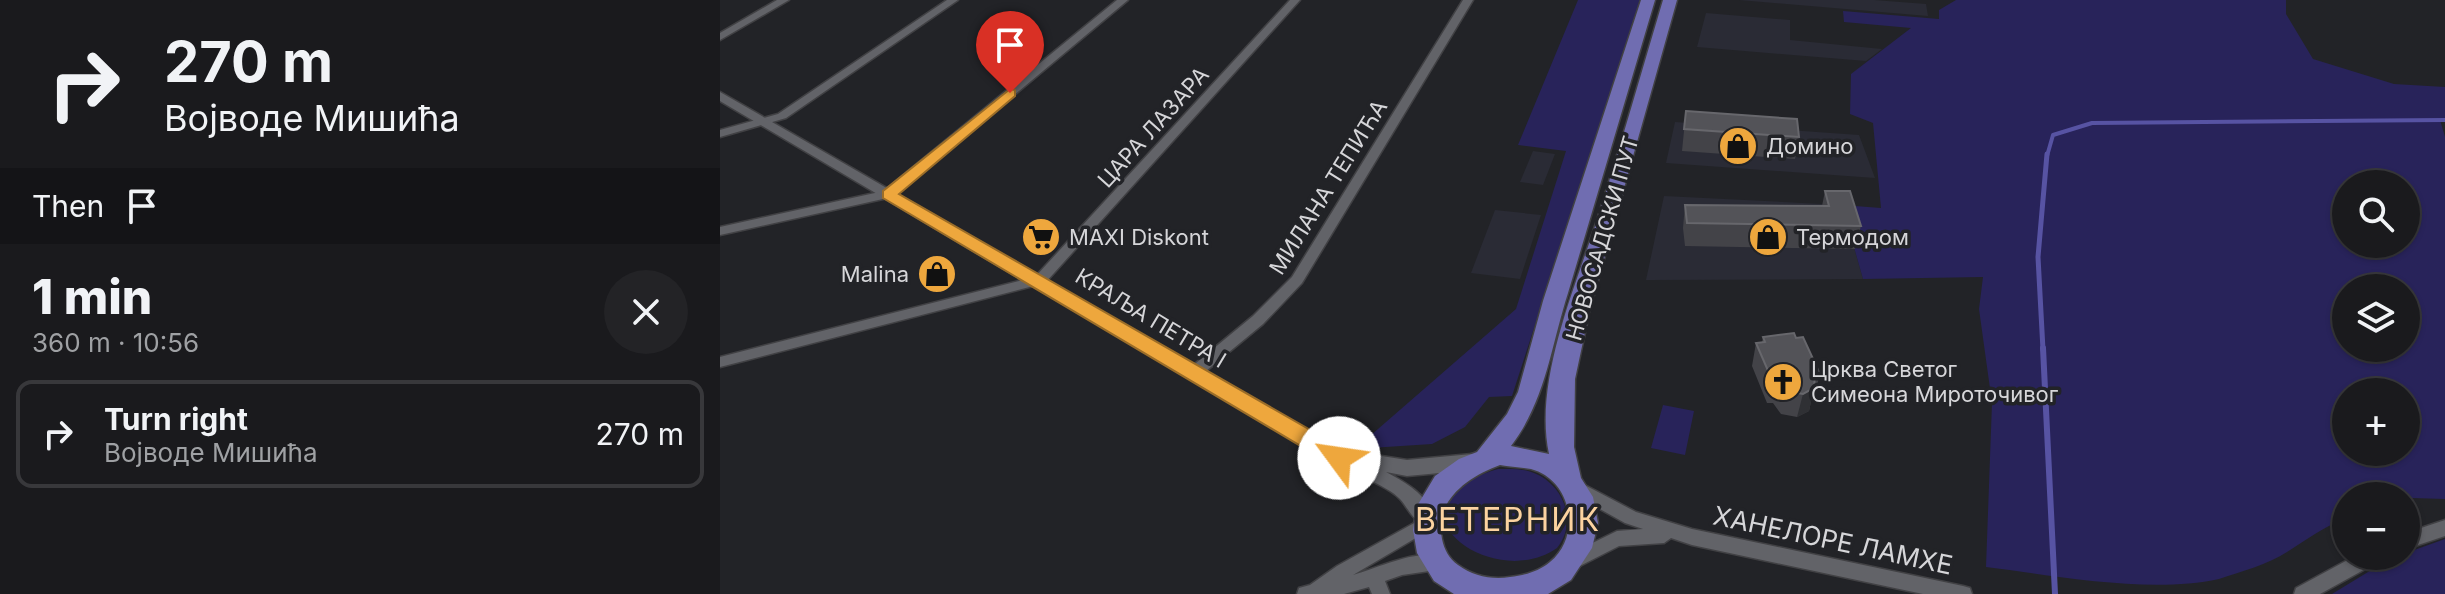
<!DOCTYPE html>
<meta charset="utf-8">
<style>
:root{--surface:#1a1a1d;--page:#232326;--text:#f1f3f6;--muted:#9fa1a4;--line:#38383b}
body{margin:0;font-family:Inter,sans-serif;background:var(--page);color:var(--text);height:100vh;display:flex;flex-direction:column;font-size:30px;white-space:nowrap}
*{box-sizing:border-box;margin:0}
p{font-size:26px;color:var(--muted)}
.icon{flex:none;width:44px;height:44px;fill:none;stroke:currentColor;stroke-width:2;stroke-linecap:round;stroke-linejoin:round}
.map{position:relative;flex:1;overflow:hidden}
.drawer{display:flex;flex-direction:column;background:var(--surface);width:720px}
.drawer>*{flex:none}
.hud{background:#1a1a1d;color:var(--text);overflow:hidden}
.fabs{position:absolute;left:1612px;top:170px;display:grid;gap:16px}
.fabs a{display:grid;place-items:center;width:88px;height:88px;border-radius:50%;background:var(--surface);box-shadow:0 2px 6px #0004,0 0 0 2px var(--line);font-size:40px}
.pin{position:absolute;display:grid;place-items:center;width:68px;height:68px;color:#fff;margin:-82px -34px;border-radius:50% 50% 50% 0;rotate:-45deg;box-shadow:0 0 8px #0007}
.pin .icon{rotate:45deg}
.me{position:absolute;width:88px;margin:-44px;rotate:301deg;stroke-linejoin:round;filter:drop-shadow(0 0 6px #0008)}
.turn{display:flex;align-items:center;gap:28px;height:168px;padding:0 32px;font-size:36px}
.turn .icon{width:104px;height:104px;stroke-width:2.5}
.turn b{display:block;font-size:56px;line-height:68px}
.then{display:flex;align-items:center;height:76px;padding:0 32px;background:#0003;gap:16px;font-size:30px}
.round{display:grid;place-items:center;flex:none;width:84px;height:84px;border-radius:42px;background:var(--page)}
.overview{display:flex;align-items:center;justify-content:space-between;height:136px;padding:0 32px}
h1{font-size:48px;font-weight:800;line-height:60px}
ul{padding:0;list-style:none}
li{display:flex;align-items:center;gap:24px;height:108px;margin:0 16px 12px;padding:0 16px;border:4px solid var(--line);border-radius:16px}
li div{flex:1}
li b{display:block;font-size:30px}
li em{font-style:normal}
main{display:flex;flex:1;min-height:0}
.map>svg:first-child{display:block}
</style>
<main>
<section class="drawer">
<div class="hud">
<div class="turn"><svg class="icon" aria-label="right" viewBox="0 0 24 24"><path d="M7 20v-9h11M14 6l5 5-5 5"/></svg><div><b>270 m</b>Војводе Мишића</div></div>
<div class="then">Then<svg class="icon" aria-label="arrive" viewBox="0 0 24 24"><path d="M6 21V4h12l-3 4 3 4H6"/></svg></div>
</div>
<div class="overview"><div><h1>1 min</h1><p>360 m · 10:56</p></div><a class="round"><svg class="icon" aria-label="close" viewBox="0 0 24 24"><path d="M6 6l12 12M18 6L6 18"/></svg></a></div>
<ul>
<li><svg class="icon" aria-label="right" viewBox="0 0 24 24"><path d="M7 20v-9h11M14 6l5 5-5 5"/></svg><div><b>Turn right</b><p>Војводе Мишића</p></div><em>270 m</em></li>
</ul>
</section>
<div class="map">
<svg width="1725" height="594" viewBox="0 0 1725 594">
<rect width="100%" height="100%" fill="#222327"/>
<path fill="#2a2b35" d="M1019,0h135l52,4 2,12z
M986,13l84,7v20l92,9 -16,12 -169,-14z
M955,122l184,13 16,43 -209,-15z
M813,151l22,3 -12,31 -23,-3z
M944,196l178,9 21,74 -217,1z
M775,210l46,5 -21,64 -49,-6z"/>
<path fill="#28235a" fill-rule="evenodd" d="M858,0h62l-128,396 -23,1 -24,30 -33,17 -77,5 161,-140 50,-158 -48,-6z
M1236,0h330v14l27,45 81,25 51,3v33h-5l5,17v362l-99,-3v22c-22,9 -39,21 -59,34 -18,12 -47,20 -68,27 -70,15 -161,-3 -233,-12l6,-164 -13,-94 4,-32 -120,2 -21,-74 39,3 -8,-85 -23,-9 1,-40 60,-46 -67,-6 -1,-11 96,8v-9zM1626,184h60v60h-60zM1626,288h60v60h-60zM1626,392h60v60h-60z
M943,405l31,6 -9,44 -34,-7z
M778,469c12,0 24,-1 36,4 30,12 44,49 23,75 -65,46 -183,-43 -59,-79z
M1725,539v55h-113l59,-36 15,-2v-3z"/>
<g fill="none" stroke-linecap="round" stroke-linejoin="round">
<path stroke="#5753a3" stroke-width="4" d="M1327,156l6,-21 39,-12 353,-3"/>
<path stroke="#5753a3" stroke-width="5" d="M1323,350l-5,-93 9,-103"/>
<path stroke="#5753a3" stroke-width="6" d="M1323,348l12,246"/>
<defs>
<path id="minor" d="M57,0h12l-69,40v-7z
M227,0h11l-172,118 -66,19v-7l58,-16z
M397,0h11l-236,197 -172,38v-8l164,-36z
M570,0h10l-255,283 -325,84v-10l315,-80z
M743,0h10l-171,283 -39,41 -63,52h-10l-3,-4 3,-4 63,-52 39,-39z
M859,482l57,30 56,17 271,57 7,2 2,6h-49l-231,-49 -21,-7 -7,5 -45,3 -45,23 -6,-2 -3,-6 3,-6 49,-24 26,-2 -18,-6 -52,-29 -2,-5 2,-5z
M705,517l6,2 3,5 -3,5 -78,46c25,-7 65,-27 90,-18l3,6 -3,6 -41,6 -17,6 5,13h-18l-3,-7 -25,7h-47l2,-6 11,-3 27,-19z
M1725,520v16l-39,13v-16z
M1635,556h26l-3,6 -58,32h-26l2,-6z"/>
<path id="tertiary" d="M0,92l630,363 6,-3 51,8 65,-6 7,3 2,5 -2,5 -7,3 -65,6 -21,-4c21,11 39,22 50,45l-3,6c-17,6 -23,-13 -33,-24 -13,-14 -49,-26 -68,-36l-612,-362z"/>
<path id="primary" d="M921,0h14c-29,98 -58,195 -87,293 -17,53 -22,107 -57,153l38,8c-16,-75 29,-173 51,-243 22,-70 42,-141 63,-211h14l-87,309 -15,70 -1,68 7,31 12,19 5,26 -6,25 -21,32 -23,14h-94l-20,-13 -17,-28 -4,-23 4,-24 18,-30 24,-17 18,-7 30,-38 11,-22 25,-91zM780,465c10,2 21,2 31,4 41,11 51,67 19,93 -12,10 -25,13 -40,15 -18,3 -37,-1 -52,-12 -9,-6 -14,-16 -16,-26 -8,-39 26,-62 58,-74z"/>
</defs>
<use href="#minor" stroke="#414144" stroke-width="3"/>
<use href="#tertiary" stroke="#414144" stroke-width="3"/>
<use href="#primary" stroke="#414144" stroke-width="3"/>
<use href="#minor" fill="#626368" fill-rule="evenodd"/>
<use href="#tertiary" fill="#626368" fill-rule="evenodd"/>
<use href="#primary" fill="#706db1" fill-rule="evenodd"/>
</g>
<path fill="#434348" d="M966,111l113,26 -4,22 -113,-8z
M1105,191l36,35 -6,23 -170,-3 -2,-18 2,-23 137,1z
M1043,337l33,1 24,36 -6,23h-2l-3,14 -12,6 -16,-3 -8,-11h-6l-15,-37 4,-23 6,-1z"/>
<path fill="#2f3034" d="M1094,388l-5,23 -12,6 6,-23z"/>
<path fill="#535358" stroke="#67676c" stroke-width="2" d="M966,111l111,8 2,18 -115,-8z
M1105,191h25l11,35 -174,-3 -2,-18 144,1z
M1074,333l2,5 7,-1 17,37h-5l-1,14 -11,6 -16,-3 -9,-12 -6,1 -16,-37 9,-1 -2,-5z"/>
<path fill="#eea73d" stroke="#9b6d28" stroke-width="2" d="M290,89l5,1v6l-116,98 448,257 3,7 -3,6 -8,2 -8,-2 -448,-266v-7z"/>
<defs>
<symbol id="shop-disc" viewBox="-11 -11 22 22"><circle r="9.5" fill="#eea73d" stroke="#222327"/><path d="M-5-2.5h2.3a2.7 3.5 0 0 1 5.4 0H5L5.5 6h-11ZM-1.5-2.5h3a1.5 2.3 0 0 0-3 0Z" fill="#111"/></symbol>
<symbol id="supermarket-disc" viewBox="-11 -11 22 22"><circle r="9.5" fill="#eea73d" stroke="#222327"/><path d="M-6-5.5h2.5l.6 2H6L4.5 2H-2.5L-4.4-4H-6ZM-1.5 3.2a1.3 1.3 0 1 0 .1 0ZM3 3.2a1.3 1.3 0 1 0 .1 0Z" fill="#111"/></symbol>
<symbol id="church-disc" viewBox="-11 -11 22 22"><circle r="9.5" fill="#eea73d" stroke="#222327"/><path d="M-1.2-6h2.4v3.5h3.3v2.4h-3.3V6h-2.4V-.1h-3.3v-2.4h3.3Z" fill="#111"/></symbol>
</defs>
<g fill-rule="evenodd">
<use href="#shop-disc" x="996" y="124" width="44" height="44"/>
<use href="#supermarket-disc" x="299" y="215" width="44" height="44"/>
<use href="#shop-disc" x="1026" y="215" width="44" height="44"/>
<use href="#shop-disc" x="195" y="252" width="44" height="44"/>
<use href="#church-disc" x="1041" y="360" width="44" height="44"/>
</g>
<g text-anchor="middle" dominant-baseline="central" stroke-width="7" stroke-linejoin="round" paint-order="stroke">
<g font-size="22" fill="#d6d6d9" stroke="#222327">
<text transform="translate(433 127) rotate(-48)">ЦАРА ЛАЗАРА</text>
<text transform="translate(608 187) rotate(-58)">МИЛАНА ТЕПИЋА</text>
<text transform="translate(882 238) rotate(-74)">НОВОСАДСКИ ПУТ</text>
<text transform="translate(431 318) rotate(31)">КРАЉА ПЕТРА I</text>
</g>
<g font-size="22" fill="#d6d6d9" stroke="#222327" text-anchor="start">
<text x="1046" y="146">Домино</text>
<text x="349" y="237">MAXI Diskont</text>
<text x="1076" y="237">Термодом</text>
<text x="189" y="274" text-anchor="end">Malina</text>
<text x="1091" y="369">Црква Светог<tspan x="1091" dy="25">Симеона Мироточивог</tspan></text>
</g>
<g font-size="26" fill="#d6d6d9" stroke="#222327">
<text transform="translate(1113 540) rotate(12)">ХАНЕЛОРЕ ЛАМХЕ</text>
</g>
<g font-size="32" letter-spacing="2" fill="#fcd3a0" stroke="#222327">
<text x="788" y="519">ВЕТЕРНИК</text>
</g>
</g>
</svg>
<div class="fabs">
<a><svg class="icon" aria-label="search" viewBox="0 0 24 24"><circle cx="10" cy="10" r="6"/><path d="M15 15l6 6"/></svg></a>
<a><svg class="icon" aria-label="layers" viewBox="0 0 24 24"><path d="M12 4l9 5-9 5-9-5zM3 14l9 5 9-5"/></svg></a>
<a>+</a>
<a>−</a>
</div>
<div class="pin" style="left:290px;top:93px;background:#d93025"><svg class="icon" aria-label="arrive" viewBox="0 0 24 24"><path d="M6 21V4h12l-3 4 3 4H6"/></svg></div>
<svg class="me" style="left:619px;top:458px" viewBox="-20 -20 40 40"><circle r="19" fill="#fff"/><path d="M0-13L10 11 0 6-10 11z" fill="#eea73d"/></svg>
</div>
</main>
